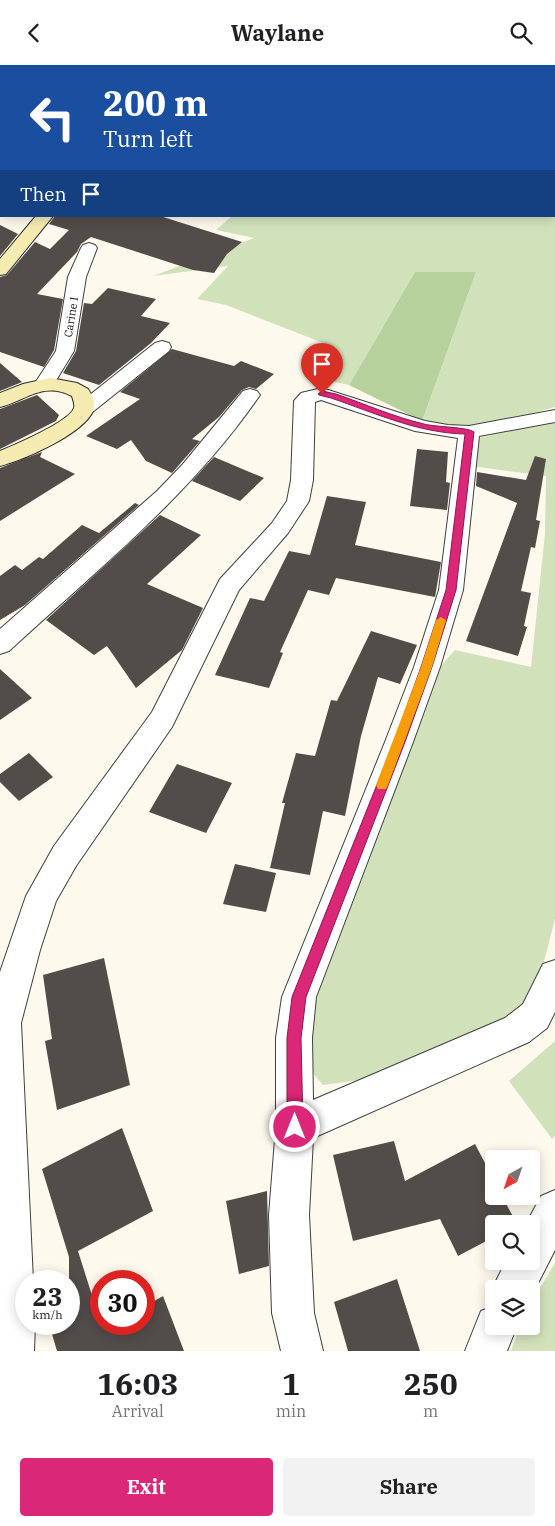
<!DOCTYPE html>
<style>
:root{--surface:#fff;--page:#f2f2f2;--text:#202124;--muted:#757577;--accent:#db2777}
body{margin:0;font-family:"IBM Plex Serif",serif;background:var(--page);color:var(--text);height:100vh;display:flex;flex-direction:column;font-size:19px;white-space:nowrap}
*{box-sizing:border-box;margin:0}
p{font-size:16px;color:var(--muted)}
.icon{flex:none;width:28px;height:28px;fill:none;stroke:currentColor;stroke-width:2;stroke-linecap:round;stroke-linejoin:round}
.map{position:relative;height:1286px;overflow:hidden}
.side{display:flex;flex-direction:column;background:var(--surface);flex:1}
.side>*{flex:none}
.guide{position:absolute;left:0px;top:0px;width:555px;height:152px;box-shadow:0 2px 12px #0003;background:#1a4fa0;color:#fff;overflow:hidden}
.needle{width:32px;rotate:220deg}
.tools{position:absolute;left:485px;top:1085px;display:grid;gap:10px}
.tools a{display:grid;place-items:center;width:55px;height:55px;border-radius:5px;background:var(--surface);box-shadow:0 2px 12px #0003;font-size:25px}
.speed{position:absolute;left:15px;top:1205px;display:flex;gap:10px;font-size:25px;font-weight:700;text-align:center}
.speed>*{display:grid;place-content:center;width:65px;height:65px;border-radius:50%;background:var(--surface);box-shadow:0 2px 12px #0003;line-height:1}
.speed small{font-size:12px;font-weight:400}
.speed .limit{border:8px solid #d22;background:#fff;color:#111}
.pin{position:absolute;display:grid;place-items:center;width:42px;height:42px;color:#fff;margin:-51px -21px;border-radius:50% 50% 50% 0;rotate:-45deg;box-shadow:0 0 5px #0007}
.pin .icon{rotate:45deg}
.me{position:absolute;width:55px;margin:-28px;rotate:0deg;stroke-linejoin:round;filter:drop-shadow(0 0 4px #0008)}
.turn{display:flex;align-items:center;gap:18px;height:105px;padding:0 20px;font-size:22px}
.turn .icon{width:65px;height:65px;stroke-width:2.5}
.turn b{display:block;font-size:35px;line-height:42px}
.then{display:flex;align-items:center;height:48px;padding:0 20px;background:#0003;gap:10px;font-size:19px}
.eta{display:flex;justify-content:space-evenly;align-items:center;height:85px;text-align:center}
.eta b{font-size:30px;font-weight:800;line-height:35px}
.action{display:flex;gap:10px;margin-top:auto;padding:10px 20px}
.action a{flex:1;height:58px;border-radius:5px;background:var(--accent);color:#fff;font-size:20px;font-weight:800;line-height:58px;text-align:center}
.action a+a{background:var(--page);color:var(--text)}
header{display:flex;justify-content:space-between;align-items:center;height:65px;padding:0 20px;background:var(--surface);font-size:22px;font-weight:800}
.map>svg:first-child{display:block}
</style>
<header><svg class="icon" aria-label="back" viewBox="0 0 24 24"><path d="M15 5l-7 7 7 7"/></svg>Waylane<svg class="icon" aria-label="search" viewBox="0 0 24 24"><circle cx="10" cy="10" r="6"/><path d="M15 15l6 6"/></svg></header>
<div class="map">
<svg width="555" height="1286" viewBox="0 0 555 1286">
<rect width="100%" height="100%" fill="#fdf9ed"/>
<path fill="#d1e2bb" d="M555,59v283l-85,24 -48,-10 54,-149h-61l-66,113 -36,-8 18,-31 -105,-41 -29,-6 31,-33 -75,10 101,-38 -38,-8 16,-14h322z
M555,354v500l-18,69 -21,31 -118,56 -75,10 -21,-24 6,-47 129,-344 18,-20 76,17 14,-134 1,-57 -76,-10 1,-26z
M555,976v95l-3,3 -43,-58z
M555,1198v88h-44l9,-25h11v-23z"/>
<path fill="#b6d19c" d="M415,207h61l-54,149 -73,-36z"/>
<path fill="#534d4a" d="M55,151h105l82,26 -15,12 -13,19 -21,-3 -102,-33 -10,7 -4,8 -40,42 26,5 -9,51 -10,17 -44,-15v-75l7,-2 28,-33 15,7 19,-19 -20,-6z
M0,160l18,9 -18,22z
M108,223l48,11 -15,17 29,7 -19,20 -52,42 -36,-12 13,-22 8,-48 8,1z
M172,284l62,17 7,-5 33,13 -18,15 -7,-2 -7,3 -23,27 -27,22 8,2 -28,32 -26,-12 -15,-21 -14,9 -31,-13 54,-37 -20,-7z
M0,298l22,19 -22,9z
M37,330l22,20 -3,6 -56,28v-40z
M417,384l31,3 -2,30 4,1 -3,27 -37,-4z
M42,387l-2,5 35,17 -75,47v-53z
M535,391l11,3 -10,61 4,1 -5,27 -4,-1 -10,44 10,2 -7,33 3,1 -9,29 -52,-15 51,-138 -41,-17 1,-14 49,8z
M214,392l50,21 -24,23 -48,-20z
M327,431l39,6 -11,43 86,17 -6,35 -99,-19 -7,17 -21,-5 -28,62 3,1 -14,35 -54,-13 35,-77 14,3 25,-50 21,4z
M135,438l4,2 -114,100 -25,15v-44l15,-11 7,5 17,-13 4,2 39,-34 17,8z
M160,450l41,20 -54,49 56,24 -21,42 -46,38 -29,-42 -13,9 -48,-35z
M371,566l46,14 -17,39 -22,-7 -17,59 -16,80 -22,-5 -13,64 -40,-7 15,-65h-3l14,-50 19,3 16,-56 6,1z
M0,604l32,29 -32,22z
M29,688l24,24 -34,24 -19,-19v-8z
M177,699l55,19 -26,50 -57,-21z
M235,799l41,9 -10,39 -43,-8z
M104,893l26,127 -73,25 -12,-69 7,-2 -9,-64z
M122,1063l31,83 -75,40 23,73h43v-17l19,-11 21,55h-127l-8,-27h20v-67l-27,-88z
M394,1076l11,40 70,-37 19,36v16h8l15,28h-23v13l-36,19 -18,-37 -87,22 -20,-86z
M267,1126l2,75 -30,8 -13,-73z
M397,1214l23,72h-72l-14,-49z"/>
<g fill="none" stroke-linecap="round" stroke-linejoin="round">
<defs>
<path id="street" d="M1,6v8l-1,1v-8z
M89,178l6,2 2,3 -11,29 -12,74 -22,36 -7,2 -7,-2 -3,-4 21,-32 12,-74 13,-29 2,-3z
M162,276l7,2 2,4 -2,4 -79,63 -7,2 -7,-2 -3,-4 3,-4 79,-63z
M322,323l103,33 23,4 21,1 86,-16v12l-76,14 -16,154 -23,77 -27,75 -97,255 -4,41 1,62 192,-82 18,-14 20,-40 12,-4v52l-8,16 -18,14 -216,96 -4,77 5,98 9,38h-42l-9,-38 -3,-98 7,-88v-89l6,-41 103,-255 29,-75 25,-77 19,-152 -43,-7 -94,-31 -6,2 -2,78 -4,21 -21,32 -49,57 -67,137 -96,139 -20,35 -16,49 -19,73 12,258h-7v43h9l-1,27h-34v-379l26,-76 28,-50 98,-134 68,-133 52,-56 15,-22 4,-21 3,-79 7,-8z
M250,324l7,2 3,4c-68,99 -163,175 -251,256l-9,3v-25l157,-138 26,-27 60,-73z
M555,1125v60l-24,47v-8h-37v4l-2,-4 14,-28h25v-37h-5l15,-28z
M494,1241v20h23l-10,25h-42l16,-40z"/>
<path id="secondary" d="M36,151h17l-47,58 -6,1v-16z
M50,313l27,5 11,6c4,6 8,14 5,22 -10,23 -69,49 -93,55v-15c14,-6 69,-29 74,-43 1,-4 -1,-8 -2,-12 -29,-15 -45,4 -72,11v-14l23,-9z"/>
</defs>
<use href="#street" stroke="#3f3f3f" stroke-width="2"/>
<use href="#secondary" stroke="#2e2e2e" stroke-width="2"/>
<use href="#street" fill="#fff" fill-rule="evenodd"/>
<use href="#secondary" fill="#f5eab0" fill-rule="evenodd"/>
</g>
<path fill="#db2777" stroke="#8e194d" d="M322,326l14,3c29,10 58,23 88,30 11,3 44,3 50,8l-18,158 -24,77 -27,75 -99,255 -5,41 2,89 -3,5 -5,2 -6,-2 -2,-5v-89l5,-41 102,-255 27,-75 25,-77 19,-156c-47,-1 -90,-21 -134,-36l-12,-3 -1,-1z"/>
<path fill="#f59e0b" d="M441,552l5,3 -14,47 -44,118 -2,4h-8l-2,-4 45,-118 15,-47z"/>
<g text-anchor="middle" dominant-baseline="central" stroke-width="5" stroke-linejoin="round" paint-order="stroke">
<g font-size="11" fill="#0c0c0c" stroke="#fff">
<text transform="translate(71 252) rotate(-81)">Carine I</text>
</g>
</g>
</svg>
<div class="tools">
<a><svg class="needle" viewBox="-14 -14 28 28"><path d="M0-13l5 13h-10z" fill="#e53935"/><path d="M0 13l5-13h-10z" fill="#757577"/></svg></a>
<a><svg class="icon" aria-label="search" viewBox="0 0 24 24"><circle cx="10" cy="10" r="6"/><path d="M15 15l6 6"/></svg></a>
<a><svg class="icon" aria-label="layers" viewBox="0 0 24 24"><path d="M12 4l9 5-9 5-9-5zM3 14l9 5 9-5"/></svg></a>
</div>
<div class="speed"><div>23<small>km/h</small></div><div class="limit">30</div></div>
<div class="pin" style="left:322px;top:329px;background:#d93025"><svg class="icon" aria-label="arrive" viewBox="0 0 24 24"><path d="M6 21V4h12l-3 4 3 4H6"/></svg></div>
<svg class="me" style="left:295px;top:1062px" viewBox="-20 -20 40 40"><circle r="17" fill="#db2777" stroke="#fff" stroke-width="3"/><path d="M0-11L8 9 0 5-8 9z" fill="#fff"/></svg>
<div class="guide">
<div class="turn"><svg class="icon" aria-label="left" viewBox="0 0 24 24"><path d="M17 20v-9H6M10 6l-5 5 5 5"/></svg><div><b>200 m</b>Turn left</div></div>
<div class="then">Then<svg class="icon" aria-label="arrive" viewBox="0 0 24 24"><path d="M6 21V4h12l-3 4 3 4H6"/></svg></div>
</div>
</div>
<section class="side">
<div class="eta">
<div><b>16:03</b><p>Arrival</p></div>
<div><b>1</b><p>min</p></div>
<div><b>250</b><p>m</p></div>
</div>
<div class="action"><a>Exit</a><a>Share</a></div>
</section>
